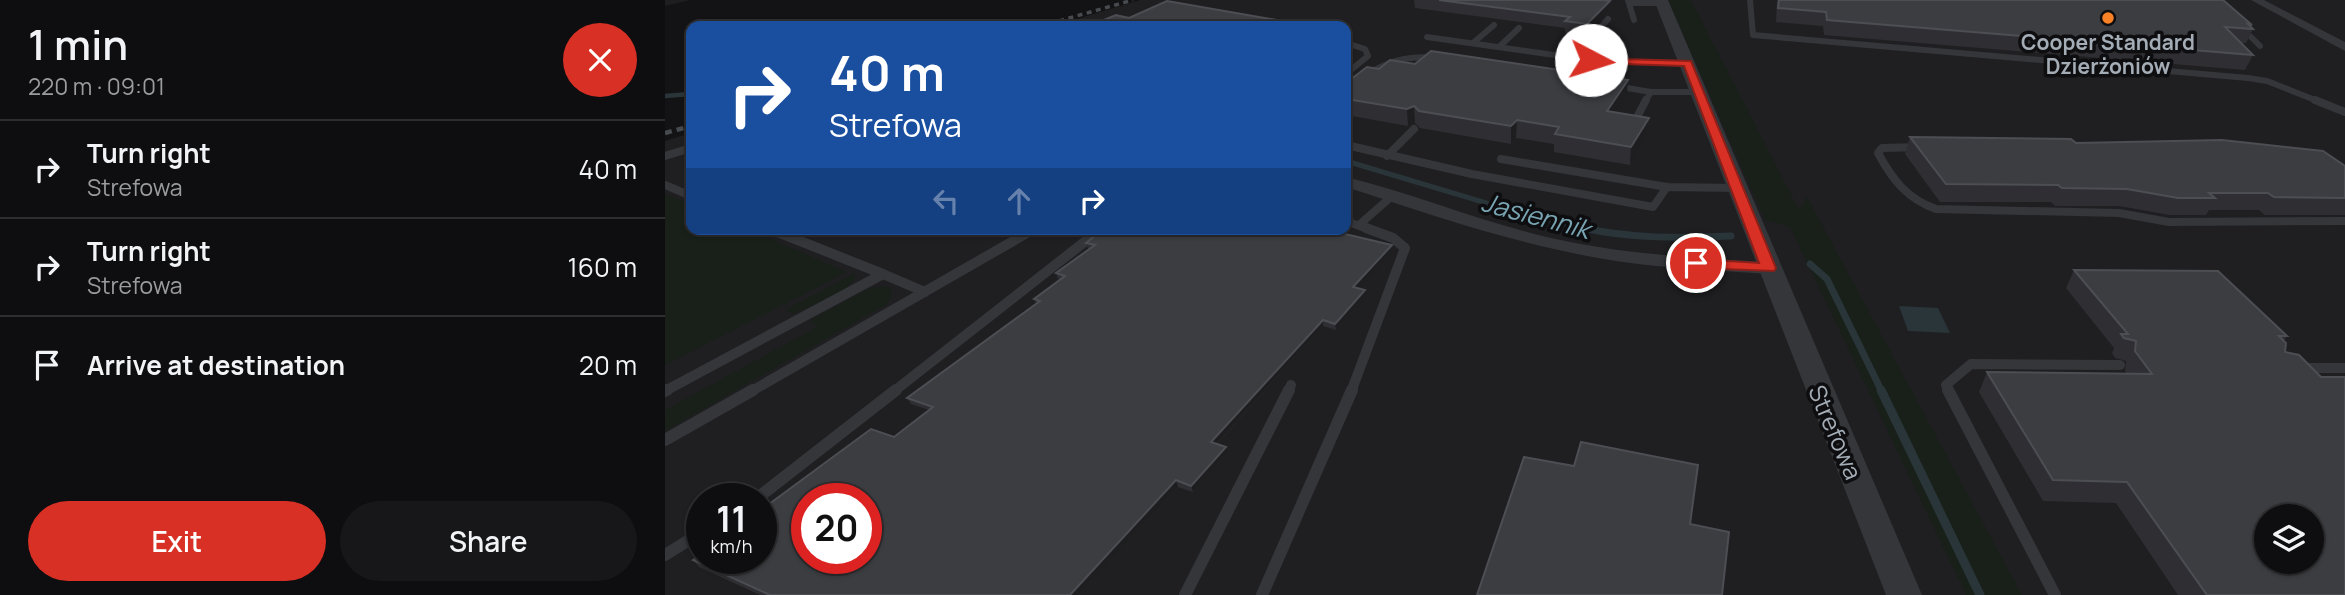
<!DOCTYPE html>
<meta charset="utf-8">
<style>
:root{--surface:#0e0e10;--page:#171719;--text:#f1f3f6;--muted:#9b9c9f;--line:#2e2e30;--accent:#d93025}
body{margin:0;font-family:Manrope,sans-serif;background:var(--page);color:var(--text);height:100vh;display:flex;flex-direction:column;font-size:26px;white-space:nowrap}
*{box-sizing:border-box;margin:0}
p{font-size:23px;color:var(--muted)}
.icon{flex:none;width:38px;height:38px;fill:none;stroke:currentColor;stroke-width:2;stroke-linecap:round;stroke-linejoin:round}
.map{position:relative;flex:1;overflow:hidden}
.sheet{display:flex;flex-direction:column;background:var(--surface);width:665px}
.sheet>*{flex:none}
.hud{position:absolute;left:21px;top:21px;width:665px;height:214px;border-radius:14px;box-shadow:0 2px 5px #0004,0 0 0 2px var(--line);background:#1a4fa0;color:#fff;overflow:hidden}
.buttons{position:absolute;left:1589px;top:504px;display:grid;gap:14px}
.buttons a{display:grid;place-items:center;width:70px;height:70px;border-radius:50%;background:var(--surface);box-shadow:0 2px 5px #0004,0 0 0 2px var(--line);font-size:35px}
.speed{position:absolute;left:21px;top:483px;display:flex;gap:14px;font-size:35px;font-weight:700;text-align:center}
.speed>*{display:grid;place-content:center;width:91px;height:91px;border-radius:50%;background:var(--surface);box-shadow:0 2px 5px #0004,0 0 0 2px var(--line);line-height:1}
.speed small{font-size:18px;font-weight:400}
.speed .limit{border:10px solid #d22;background:#fff;color:#111}
.pin{position:absolute;display:grid;place-items:center;width:60px;height:60px;color:#fff;margin:-30px;border:4px solid #fff;border-radius:50%;box-shadow:0 2px 7px #0007}
.me{position:absolute;width:77px;margin:-38px;rotate:95deg;stroke-linejoin:round;filter:drop-shadow(0 0 5px #0008)}
.turn{display:flex;align-items:center;gap:24px;height:147px;padding:0 28px;font-size:32px}
.turn .icon{width:91px;height:91px;stroke-width:2.5}
.turn b{display:block;font-size:49px;line-height:60px}
.lanes{display:flex;align-items:center;height:66px;padding:0 28px;background:#0003;justify-content:center;gap:35px;direction:ltr}
.lanes .off{opacity:.35}
.round{display:grid;place-items:center;flex:none;width:74px;height:74px;border-radius:37px;background:var(--page)}
.head{display:flex;align-items:center;justify-content:space-between;height:119px;padding:0 28px}
h1{font-size:42px;font-weight:600;line-height:52px}
.button{display:flex;gap:14px;margin-top:auto;padding:14px 28px}
.button a{flex:1;height:80px;border-radius:42px;background:var(--accent);color:#fff;font-size:28px;font-weight:600;line-height:80px;text-align:center}
.button a+a{background:var(--page);color:var(--text)}
ul{padding:0;list-style:none}
li{display:flex;align-items:center;gap:21px;height:98px;padding:0 28px;border-top:2px solid var(--line)}
li div{flex:1}
li b{display:block;font-size:26px}
li em{font-style:normal}
main{display:flex;flex:1;min-height:0}
.map>svg:first-child{display:block}
</style>
<main>
<section class="sheet">
<div class="head"><div><h1>1 min</h1><p>220 m · 09:01</p></div><a class="round" style="background:#d93025;color:#fff"><svg class="icon" aria-label="close" viewBox="0 0 24 24"><path d="M6 6l12 12M18 6L6 18"/></svg></a></div>
<ul>
<li><svg class="icon" aria-label="right" viewBox="0 0 24 24"><path d="M7 20v-9h11M14 6l5 5-5 5"/></svg><div><b>Turn right</b><p>Strefowa</p></div><em>40 m</em></li>
<li><svg class="icon" aria-label="right" viewBox="0 0 24 24"><path d="M7 20v-9h11M14 6l5 5-5 5"/></svg><div><b>Turn right</b><p>Strefowa</p></div><em>160 m</em></li>
<li><svg class="icon" aria-label="arrive" viewBox="0 0 24 24"><path d="M6 21V4h12l-3 4 3 4H6"/></svg><div><b>Arrive at destination</b></div><em>20 m</em></li>
</ul>
<div class="button"><a>Exit</a><a>Share</a></div>
</section>
<div class="map">
<svg width="1680" height="595" viewBox="0 0 1680 595">
<rect width="100%" height="100%" fill="#131315"/>
<path fill="#1f1f22" fill-rule="evenodd" d="M475,0h1205v595h-1680v-454l26,-8v96h655v-203h-292zM37,499h59v59h-59zM142,499h59v59h-59zM1601,516h46v46h-46z"/>
<path fill="#192019" d="M1003,0h23l108,210 8,-13 215,398h-56l-176,-368 -25,-7z
M0,194l26,11v24h56l100,43 -182,93z
M190,273v7l-10,9 -51,25 -9,-4z
M218,286l7,2 2,6 -5,10 -222,127v-21l154,-84 -10,-5 61,-33z"/>
<path fill="#293539" d="M1234,306l39,2 12,25 -42,-2z"/>
<g fill="none" stroke-linecap="round" stroke-linejoin="round">
<path stroke="#293539" stroke-width="4.5" d="M0,96l26,-2"/>
<path stroke="#293539" stroke-width="5" d="M681,161l187,56 58,13"/>
<path stroke="#293539" stroke-width="7" d="M918,228c50,11 97,10 148,8
M1145,264l17,15 55,113"/>
<path stroke="#293539" stroke-width="9" d="M1216,390l99,205"/>
<path stroke="#34363a" stroke-width="6" d="M963,0l6,20
M1085,0l3,35 495,43 19,3 53,21
M964,3h33
M1576,27l19,19
M762,37l170,24 91,2
M681,43l19,6 3,7 -22,18
M808,43l21,-18
M834,47l20,-19
M926,60l-1,-20 18,-21
M950,86l36,6h48
M681,88c29,-20 51,-34 88,-30
M980,102l6,-10"/>
<path stroke="#34363a" stroke-width="8" d="M1650,100l30,12
M971,119l10,-19
M681,145l126,29 181,33 14,-20
M1255,147l-38,1 -4,5c14,26 29,46 58,56l183,4 50,9 176,-1
M0,156l26,-8
M722,156l27,-27
M836,159l166,28 70,1
M0,185l26,11
M681,221l24,9
M694,225l33,-29"/>
<path stroke="#34363a" stroke-width="10" d="M105,229l113,45
M1635,368h45
M0,391l218,-117 42,18
M85,392l284,-163
M228,392l208,-163
M623,392l3,-7
M686,392l54,-144 -12,-10 -27,-10
M1284,392l-3,-7 25,-21 149,1"/>
<path stroke="#34363a" stroke-width="12" d="M1283,390l107,205
M0,391l2,-1
M0,440l88,-50
M91,499l140,-109
M0,555l37,-23
M520,595l104,-205
M597,595l90,-205"/>
<path fill="#34363a" fill-rule="evenodd" d="M1586,0h13l81,42v9z
M681,177c69,17 135,45 205,61 71,16 144,20 217,24l9,6 -9,6c-57,-4 -114,-6 -170,-16 -86,-15 -169,-44 -252,-71z"/>
<path fill="#34363a" fill-rule="evenodd" d="M989,0h14l254,595h-36z"/>
<path stroke="#474a4f" stroke-width="3.5" stroke-dasharray="5 4.5" stroke-linecap="butt" d="M376,26l92,-26"/>
<path stroke="#474a4f" stroke-width="4.5" stroke-dasharray="7 5" stroke-linecap="butt" d="M0,133l26,-7"/>
</g>
<path fill="#2f2f33" d="M749,0h190l6,1 -1,11 -23,24 -21,-3v-5l-150,-20z
M1112,0h446l29,25 -1,2 2,2 -7,14h-5l12,12 -8,15 -421,-35 -1,-9 -47,-4z
M714,69l248,27 -11,17 33,5 -2,17 -17,30 -76,-13v-8l-38,-6 -5,6 -91,-16 -5,-5 -7,3 -62,-11v-32z
M1245,137l166,6 269,23v49h-80l-6,-5h-50l-3,5h-36l-51,-9h-64l-4,-4h-111l-35,-48z
M421,243l306,2 1,6 -35,37 8,8 -30,34 -13,-4 -106,118 10,10 -34,38 -15,-5 -99,108h-319l-61,-28 -6,-7 201,-123 35,-27 -18,-6 -4,-6 129,-94 -2,-5 26,-19 -2,-1 -2,-6 33,-24h-1z
M1409,270l213,66 -3,5 1,11 60,243h-167l-62,-92 -73,-2 -64,-109 8,-20 140,2 -2,-3 1,-10 -11,-3 -3,-5 2,-5 -48,-60z"/>
<path fill="#1e1e21" d="M0,0h25l-25,6z
M945,1l-1,11 -23,24 1,-12z
M963,80l-1,16 -21,32 1,-17z
M749,106l1,17 -7,3 -1,-17z
M984,118l-2,17 -17,30 1,-18z
M852,120l-1,18 -5,6v-18z
M727,245l1,6 -39,42 -1,-6z
M700,290l1,6 -30,34 -1,-6z
M658,320v6l-111,123 -1,-7z
M561,447l1,7 -34,38 -2,-6z
M511,480l2,7 -99,108h-9z"/>
<path fill="#3b3d41" stroke="#4c4e53" stroke-width="2" fill-rule="evenodd" d="M774,0h165l6,1 -23,23 -22,-3 5,-4z
M1114,0h444l29,25 -4,-1 5,5 -28,-2 28,28 -426,-35 -1,-8 -48,-4z
M502,1l144,25h-222l27,-11 13,3z
M766,51l197,29 -21,31 42,7 -18,29 -76,-13 4,-7 -42,-7 -6,6 -92,-15 -5,-5 -7,3 -61,-10v-16l21,-16 12,2 11,-9 25,4z
M1245,137l161,2 5,4 146,-3 101,11 22,15v32l-71,-1 -6,-4h-59l6,5h-37l-51,-9 -65,-1 -4,-3 -112,-1z
M438,229h221l68,16 -39,42 12,3 -30,34 -12,-4 -112,122 15,5 -35,39 -15,-6 -106,115h-300l-77,-35 9,-6v4h59v-48l110,-81 23,8 39,-30 -26,-9 133,-97 -6,-2 31,-23 -9,-3 39,-28 -9,-2zM142,499h59v59h-59z
M1409,270l144,1 69,65h-8l7,7 -1,9 14,3 22,22h24v218h-138l-80,-113 -74,-2 -66,-108 165,2 -17,-23 1,-10 -12,-3 -3,-4h7zM1601,516h46v46h-46z
M916,442l117,23 -8,59 39,8 -7,63h-245l47,-138 50,9z"/>
<path fill="#d93025" stroke="#8d1f18" stroke-width="2" d="M922,58l104,3 85,207 -2,3 -78,-3 -7,-5 7,-4 63,4 -75,-197 -93,-3 -5,-3z"/>
<circle fill="#fa8226" stroke="#0e0e10" stroke-width="2.5" cx="1443" cy="18" r="7"/>
<g text-anchor="middle" dominant-baseline="central" stroke-width="7" stroke-linejoin="round" paint-order="stroke">
<g font-size="21" font-weight="bold" fill="#a4adb6" stroke="#0e0e10">
<text x="1443" y="42">Cooper Standard<tspan x="1443" dy="24">Dzierżoniów</tspan></text>
</g>
<g font-size="24" fill="#a4adb6" stroke="#0e0e10">
<text transform="translate(1171 432) rotate(67)">Strefowa</text>
</g>
<g font-size="26" font-style="italic" fill="#79a5b3" stroke="#0e0e10">
<text transform="translate(871 215) rotate(15)">Jasiennik</text>
</g>
</g>
</svg>
<div class="buttons">
<a><svg class="icon" aria-label="layers" viewBox="0 0 24 24"><path d="M12 4l9 5-9 5-9-5zM3 14l9 5 9-5"/></svg></a>
</div>
<div class="speed"><div>11<small>km/h</small></div><div class="limit">20</div></div>
<div class="pin" style="left:1031px;top:263px;background:#d93025"><svg class="icon" aria-label="arrive" viewBox="0 0 24 24"><path d="M6 21V4h12l-3 4 3 4H6"/></svg></div>
<svg class="me" style="left:926px;top:60px" viewBox="-20 -20 40 40"><circle r="19" fill="#fff"/><path d="M0-13L10 11 0 6-10 11z" fill="#d93025"/></svg>
<div class="hud">
<div class="turn"><svg class="icon" aria-label="right" viewBox="0 0 24 24"><path d="M7 20v-9h11M14 6l5 5-5 5"/></svg><div><b>40 m</b>Strefowa</div></div>
<div class="lanes"><svg class="icon off" aria-label="left" viewBox="0 0 24 24"><path d="M17 20v-9H6M10 6l-5 5 5 5"/></svg><svg class="icon off" aria-label="ahead" viewBox="0 0 24 24"><path d="M12 20V5M6 11l6-6 6 6"/></svg><svg class="icon" aria-label="right" viewBox="0 0 24 24"><path d="M7 20v-9h11M14 6l5 5-5 5"/></svg></div>
</div>
</div>
</main>
